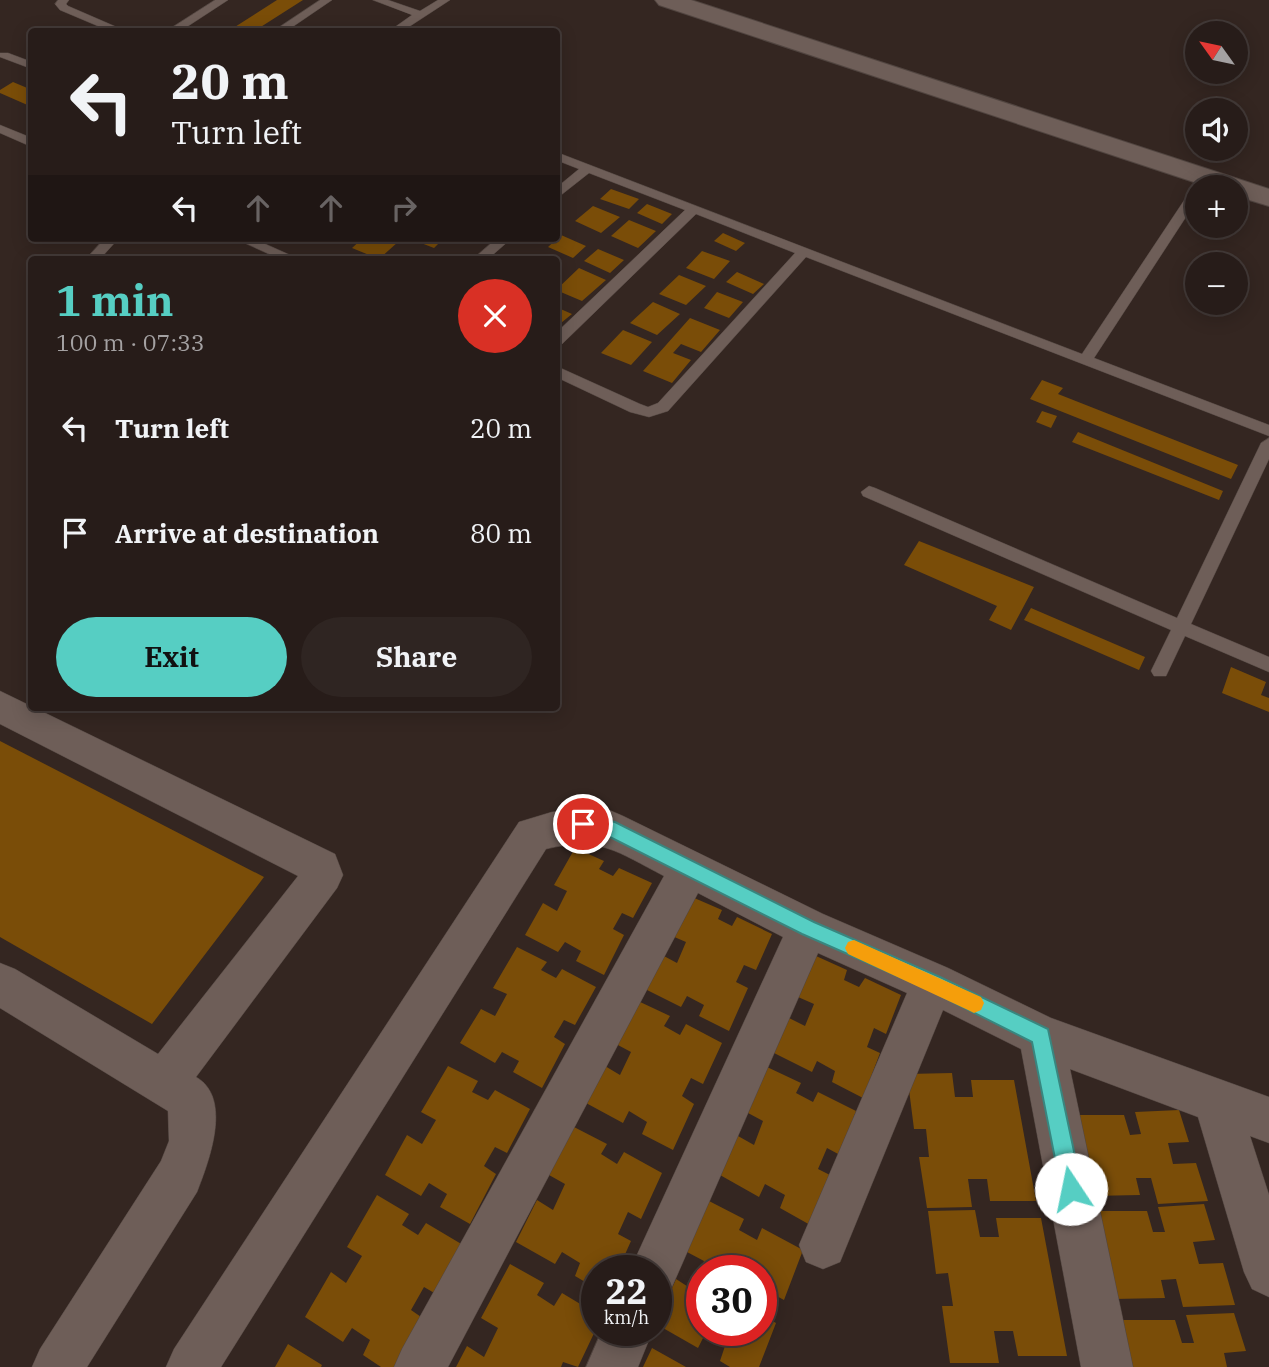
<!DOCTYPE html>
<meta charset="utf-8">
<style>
:root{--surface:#271c19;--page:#2f2522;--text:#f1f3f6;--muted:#a4a1a2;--line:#433a38;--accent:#56cec3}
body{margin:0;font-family:"IBM Plex Serif",serif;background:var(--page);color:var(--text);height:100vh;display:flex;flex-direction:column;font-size:26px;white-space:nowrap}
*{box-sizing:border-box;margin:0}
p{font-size:23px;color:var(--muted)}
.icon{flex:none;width:38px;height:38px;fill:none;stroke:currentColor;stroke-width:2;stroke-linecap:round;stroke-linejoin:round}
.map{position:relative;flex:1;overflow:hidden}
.side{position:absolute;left:28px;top:256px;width:532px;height:455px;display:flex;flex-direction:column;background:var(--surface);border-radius:7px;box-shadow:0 4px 18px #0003,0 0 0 2px var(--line)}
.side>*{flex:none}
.banner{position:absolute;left:28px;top:28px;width:532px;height:214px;border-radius:7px;box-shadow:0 4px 18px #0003,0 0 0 2px var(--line);background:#271c19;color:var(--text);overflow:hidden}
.needle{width:46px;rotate:303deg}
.controls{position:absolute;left:1185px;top:21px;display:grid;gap:14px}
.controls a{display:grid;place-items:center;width:63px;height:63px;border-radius:50%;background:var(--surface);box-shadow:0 4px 18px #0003,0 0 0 2px var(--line);font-size:35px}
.speed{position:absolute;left:581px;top:1255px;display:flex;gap:14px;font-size:35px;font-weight:700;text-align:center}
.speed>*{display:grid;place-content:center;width:91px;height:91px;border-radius:50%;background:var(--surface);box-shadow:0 4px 18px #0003,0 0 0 2px var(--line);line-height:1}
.speed small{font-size:18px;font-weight:400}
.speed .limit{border:10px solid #d22;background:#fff;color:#111}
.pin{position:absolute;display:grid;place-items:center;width:60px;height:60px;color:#fff;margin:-30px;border:4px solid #fff;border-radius:50%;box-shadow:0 2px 7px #0007}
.me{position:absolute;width:77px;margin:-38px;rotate:349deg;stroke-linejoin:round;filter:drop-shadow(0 0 5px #0008)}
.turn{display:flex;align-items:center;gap:24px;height:147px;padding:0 28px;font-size:32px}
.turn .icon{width:91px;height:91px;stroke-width:2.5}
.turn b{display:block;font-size:49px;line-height:60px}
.lanes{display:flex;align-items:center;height:66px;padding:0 28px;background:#0003;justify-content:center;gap:35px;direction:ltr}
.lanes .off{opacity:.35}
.round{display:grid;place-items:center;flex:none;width:74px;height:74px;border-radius:37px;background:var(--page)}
.overview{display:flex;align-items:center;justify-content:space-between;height:119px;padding:0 28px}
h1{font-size:42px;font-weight:700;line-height:52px;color:var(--accent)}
.primary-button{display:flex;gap:14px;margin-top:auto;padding:14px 28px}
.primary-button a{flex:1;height:80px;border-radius:42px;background:var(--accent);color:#111;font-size:28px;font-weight:700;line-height:80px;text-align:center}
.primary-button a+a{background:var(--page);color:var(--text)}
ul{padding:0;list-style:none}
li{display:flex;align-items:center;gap:21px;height:105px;padding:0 28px}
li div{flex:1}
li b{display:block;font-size:26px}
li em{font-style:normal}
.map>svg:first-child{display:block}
</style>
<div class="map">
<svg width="1269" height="1367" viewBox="0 0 1269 1367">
<rect width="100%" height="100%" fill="#342621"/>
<path fill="#7a4d08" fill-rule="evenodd" d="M277,0h26l-50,32h-26z
M13,82l19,8v17l-32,-14v-3z
M611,189l28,10 -10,10 -29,-10z
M647,204l25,10 -10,10 -25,-11z
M593,206l27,11 -19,16 -26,-12z
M629,220l27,11 -18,17 -27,-12z
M723,233l22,10 -9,8 -22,-10z
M561,235l25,11 -13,12 -25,-11z
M363,238h25l10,4 -19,17 -27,-11z
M426,238h18l-10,10 -13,-5z
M598,249l26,11 -14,13 -26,-12z
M702,251l28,10 -16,18 -28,-11z
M579,268l27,12 -24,21 -26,-11z
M737,272l27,12 -11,10 -27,-12z
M679,275l27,11 -20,19 -27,-11z
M717,292l26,10 -14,16 -25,-10z
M653,302l27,12 -23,21 -27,-12z
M556,307l16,7 -16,13z
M690,318l30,12 -19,22 -20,-8 -8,9 18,7 -19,23 -29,-12z
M623,330l29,12 -21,23 -30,-12z
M1042,380l21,8 -5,6 180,71 -7,14 -201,-80z
M1042,411l15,5 -6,12 -15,-6z
M1078,432l145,59 -4,9 -147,-58z
M919,541l115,46 -23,43 -22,-10 8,-14 -93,-41z
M1031,608l114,49 -6,13 -115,-50z
M1231,667l35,15 -5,13 8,3v14l-47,-19z
M0,741l264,136 -112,147 -152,-87z
M575,848l29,13 -5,8 14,7 6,-8 33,15 -19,35 -11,-5 -9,16 11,6 -20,40 -28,-14 5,-10 -16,-9 -7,10 -33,-17 18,-32 14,8 10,-20 -13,-6z
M692,897l30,13 -4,9 14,7 5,-9 35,17 -16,36 -12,-5 -8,17 12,6 -19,43 -30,-15 5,-11 -17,-9 -6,11 -36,-18 17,-34 15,8 9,-21 -14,-6z
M517,947l30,15 -6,8 15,8 6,-9 34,18 -21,38 -11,-5 -10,17 11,7 -23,44 -29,-16 6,-11 -17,-9 -7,11 -35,-20 21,-34 14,7 12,-22 -14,-6z
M816,956l31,14 -3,10 15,7 6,-9 36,17 -15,39 -12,-6 -7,19 13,6 -17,45 -31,-16 3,-11 -18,-10 -5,11 -38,-19 15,-35 16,8 9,-22 -16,-7z
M638,1001l32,15 -6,10 16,9 6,-11 36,19 -19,41 -12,-6 -9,18 12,8 -21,46 -31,-16 5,-12 -18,-11 -6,12 -37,-20 19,-37 15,9 11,-23 -15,-8z
M448,1066l30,15 -6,11 16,8 7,-10 35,19 -23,44 -12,-6 -11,19 12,8 -26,50 -30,-17 7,-13 -18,-11 -8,13 -36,-21 22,-40 15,9 14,-24 -15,-8z
M767,1067l34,16 -5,10 17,9 5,-10 38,19 -16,44 -13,-7 -9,21 14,7 -20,50 -32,-18 5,-13 -20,-11 -6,13 -39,-22 18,-39 16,9 9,-24 -15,-8z
M952,1073l3,24h18l-2,-17h43l22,121h-46l-3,-22h-19l4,28 -45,1 -8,-51h10l-3,-28h-12l-7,-55z
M1179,1110l10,32 -21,1 5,21 23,-1 12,38 -50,3 -7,-26h-15l4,17 -49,1 -17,-81h50l6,20 11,-1 -6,-22z
M574,1127l33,17 -6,10 16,10 7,-12 38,21 -21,46 -13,-7 -10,22 13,7 -13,29h-21v19l-22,-13 5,-13 -18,-11 -7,12 -39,-22 21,-42 16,10 12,-26 -16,-9z
M377,1195l32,19 -7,11 16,10 8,-12 37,22 -27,49 -12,-7 -13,23 13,9 -26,48h-17l-18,-12 7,-15 -18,-12 -9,14 -38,-25 26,-45 15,11 16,-27 -15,-9z
M709,1201l35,18 -5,11 18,10 5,-12 41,22 -19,50 -13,-7 -9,22 14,8 -17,44h-29l-10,-6 5,-15 -20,-12 -7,14 -42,-24 20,-45 17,11 11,-29 -17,-9zM702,1270h59v60h-59z
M1204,1204l11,36 -22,2 6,22 24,-1 12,42 -52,2 -7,-28 -15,1 4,18 -52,1 -19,-88h53l6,21h12l-7,-25z
M975,1210l5,27h19l-3,-19h45l26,138h-49l-5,-25h-19l5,32h-49l-8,-57h11l-5,-33 -12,1 -8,-63z
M510,1264l34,19 -7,12 17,11 8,-13 35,21v13l-19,40 -15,-5 -2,5h-105l11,-21 17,11 14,-29 -17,-10z
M1234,1313l12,38 -22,2 3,14h-97l-10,-47h55l7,23h12l-8,-28z
M288,1344l34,21 -1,2h-46z
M652,1348l34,19h-43z"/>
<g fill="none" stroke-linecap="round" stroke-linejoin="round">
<defs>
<path id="service" d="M58,0h11l-3,4 2,2 60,26h-16l-52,-22 -5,-6z
M215,0h13l-49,32h-14z
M320,0h12l-47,32h-13z
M373,0h15l32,11 18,-11h12l-49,32h-13l24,-17z
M0,53h8l24,9v7l-32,-12z
M0,125l32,13v9l-32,-14z
M556,152l526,202 111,-167h8h-4v13l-103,158 175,67v11l-463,-179 -138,154 -19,6 -19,-5 -74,-35v-11l84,38 8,3 10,-4 137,-150 -99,-39 -135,131 -5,2v-14l129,-123 -96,-37 -33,26v-11l23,-19 -23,-9z
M105,238h14l-19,21h-14z
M234,238h18l47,21h-19z
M497,238h15l-24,21h-15z
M1269,438v21l-78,165 78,33v15l-84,-36 -19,40h-12l-3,-5 20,-41 -308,-134 -2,-4 8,-6 6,2 302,130 84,-175z"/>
<path id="minor" d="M0,691l335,163 8,21 -6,13 -141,189c37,21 13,84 1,115l-110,175h-55l8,-18 121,-188 8,-20 -1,-30 -168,-103v-45l15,6 143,85 140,-178 -298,-152z
M589,809l20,1 14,6 200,98 125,54 103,50 218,79v46l-19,-7 19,59v102l-17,-8 -8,-17 -46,-155 -128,-48 63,298h-52l-60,-318 -78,-39 -103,252 -17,7 -17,-7 -7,-17 108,-252 -89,-40 -146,334 -16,7v-24h-26l153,-333 -85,-44 -250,474h-54l8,-18 262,-473c-47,-24 -63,-40 -118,-27l-325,518h-55l8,-18 345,-527 33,-10z
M602,1330h51l-15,37h-52z"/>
<path id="secondary" d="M655,0h36l578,189v17l-33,-10v-9h-27l-550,-182z"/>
</defs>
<use href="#service" stroke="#514540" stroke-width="1"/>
<use href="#minor" stroke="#514540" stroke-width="1"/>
<use href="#secondary" stroke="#514540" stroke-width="2"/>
<use href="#service" fill="#6e5e58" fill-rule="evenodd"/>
<use href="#minor" fill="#6e5e58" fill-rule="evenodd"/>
<use href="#secondary" fill="#6e5e58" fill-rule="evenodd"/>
</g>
<path fill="#56cec3" stroke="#38867f" stroke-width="2" d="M583,816l32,6 199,100 126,55 108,52 34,160 -3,7 -8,3 -7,-3 -3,-7 -29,-147 -105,-53 -125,-55 -196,-99 -29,-6 -2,-5 2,-5z"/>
<path fill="#f59e0b" d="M854,940l127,57 3,6 -3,7 -7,3 -6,-3 -120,-56 -3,-6 3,-6z"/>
</svg>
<div class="controls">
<a><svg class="needle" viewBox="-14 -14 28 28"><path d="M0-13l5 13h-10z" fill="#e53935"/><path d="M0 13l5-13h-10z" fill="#a4a1a2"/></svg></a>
<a><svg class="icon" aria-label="sound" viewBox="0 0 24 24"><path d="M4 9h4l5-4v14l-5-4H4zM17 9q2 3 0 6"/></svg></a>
<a>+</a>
<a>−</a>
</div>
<div class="speed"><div>22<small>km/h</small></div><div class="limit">30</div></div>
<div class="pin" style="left:583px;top:824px;background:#d93025"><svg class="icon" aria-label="arrive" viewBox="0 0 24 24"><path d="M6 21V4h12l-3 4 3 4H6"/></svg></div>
<svg class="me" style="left:1071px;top:1189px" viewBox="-20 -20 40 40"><circle r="19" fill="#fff"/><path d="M0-13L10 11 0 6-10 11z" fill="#56cec3"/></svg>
<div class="banner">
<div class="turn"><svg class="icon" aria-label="left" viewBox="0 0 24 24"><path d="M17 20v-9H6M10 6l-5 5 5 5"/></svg><div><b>20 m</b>Turn left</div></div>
<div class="lanes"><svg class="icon" aria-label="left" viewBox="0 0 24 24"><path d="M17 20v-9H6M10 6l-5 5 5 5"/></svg><svg class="icon off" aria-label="ahead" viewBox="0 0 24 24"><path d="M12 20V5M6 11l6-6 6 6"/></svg><svg class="icon off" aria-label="ahead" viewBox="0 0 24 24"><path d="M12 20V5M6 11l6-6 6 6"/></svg><svg class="icon off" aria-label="right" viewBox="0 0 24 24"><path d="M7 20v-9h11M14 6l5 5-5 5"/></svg></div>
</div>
<section class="side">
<div class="overview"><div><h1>1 min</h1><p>100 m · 07:33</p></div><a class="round" style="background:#d93025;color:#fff"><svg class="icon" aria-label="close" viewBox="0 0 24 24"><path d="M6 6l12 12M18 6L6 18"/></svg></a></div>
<ul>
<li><svg class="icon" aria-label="left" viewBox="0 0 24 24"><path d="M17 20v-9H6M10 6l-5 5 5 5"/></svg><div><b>Turn left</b></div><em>20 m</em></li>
<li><svg class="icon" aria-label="arrive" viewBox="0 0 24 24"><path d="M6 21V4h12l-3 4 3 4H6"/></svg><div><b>Arrive at destination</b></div><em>80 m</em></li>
</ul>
<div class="primary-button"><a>Exit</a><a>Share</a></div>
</section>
</div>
